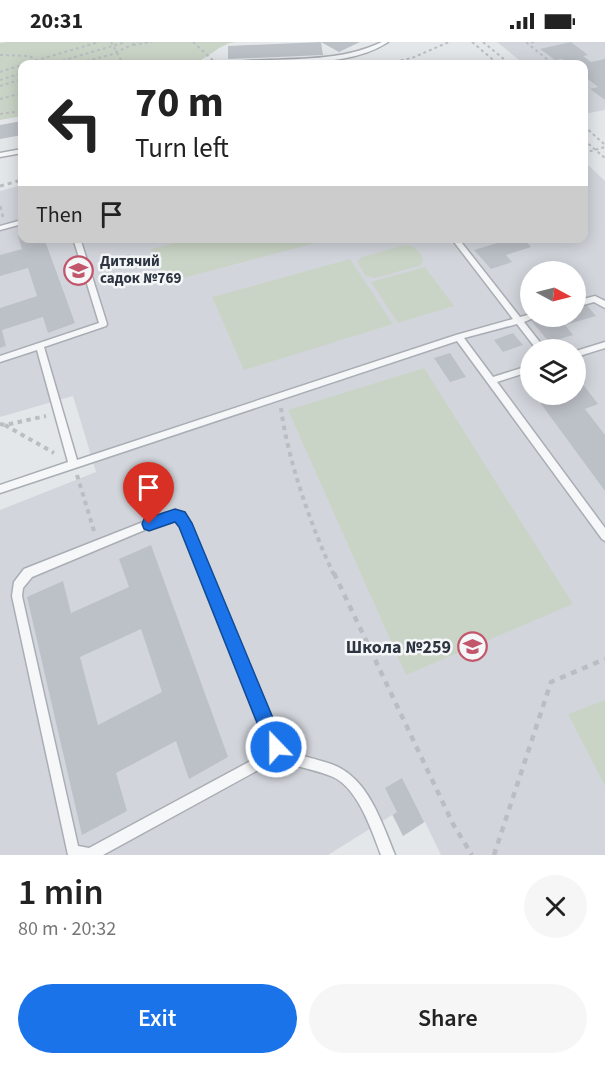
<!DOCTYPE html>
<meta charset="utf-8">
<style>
:root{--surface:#fff;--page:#f6f6f6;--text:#222;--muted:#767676;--accent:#1a73e8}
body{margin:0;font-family:"Source Sans 3",sans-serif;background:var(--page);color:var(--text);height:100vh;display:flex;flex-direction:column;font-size:22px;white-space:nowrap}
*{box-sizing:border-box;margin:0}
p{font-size:20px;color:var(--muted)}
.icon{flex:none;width:33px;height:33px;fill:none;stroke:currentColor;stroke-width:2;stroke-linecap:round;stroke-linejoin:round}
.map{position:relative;height:813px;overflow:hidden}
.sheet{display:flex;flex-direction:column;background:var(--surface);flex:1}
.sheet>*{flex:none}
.guide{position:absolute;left:18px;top:18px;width:570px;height:183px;border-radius:12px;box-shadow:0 3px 15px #0003;background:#fff;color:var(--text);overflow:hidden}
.needle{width:39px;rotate:97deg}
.controls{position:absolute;left:520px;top:219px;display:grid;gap:12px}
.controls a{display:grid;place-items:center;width:66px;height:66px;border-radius:50%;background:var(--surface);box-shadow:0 3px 15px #0003;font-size:30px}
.pin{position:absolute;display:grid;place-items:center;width:51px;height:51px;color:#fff;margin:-62px -26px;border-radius:50% 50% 50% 0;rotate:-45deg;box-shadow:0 0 6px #0007}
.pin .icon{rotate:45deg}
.me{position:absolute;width:66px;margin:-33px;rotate:338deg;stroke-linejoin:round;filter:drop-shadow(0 0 4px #0008)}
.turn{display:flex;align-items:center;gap:21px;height:126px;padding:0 18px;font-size:27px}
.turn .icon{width:78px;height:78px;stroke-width:2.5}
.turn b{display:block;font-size:42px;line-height:51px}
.then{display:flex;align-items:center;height:57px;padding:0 18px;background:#0003;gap:12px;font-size:22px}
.round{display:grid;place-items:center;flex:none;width:63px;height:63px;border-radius:32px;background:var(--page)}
.summary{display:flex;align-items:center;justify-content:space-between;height:102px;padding:0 18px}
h1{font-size:36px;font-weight:600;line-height:45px}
.cta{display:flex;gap:12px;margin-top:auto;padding:12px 18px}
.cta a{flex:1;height:69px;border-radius:36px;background:var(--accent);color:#fff;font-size:24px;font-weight:600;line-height:69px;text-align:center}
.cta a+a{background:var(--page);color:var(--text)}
.status{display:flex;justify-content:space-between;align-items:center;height:42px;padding:0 30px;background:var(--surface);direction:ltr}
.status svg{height:16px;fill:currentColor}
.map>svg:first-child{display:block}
</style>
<div class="status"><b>20:31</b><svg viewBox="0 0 49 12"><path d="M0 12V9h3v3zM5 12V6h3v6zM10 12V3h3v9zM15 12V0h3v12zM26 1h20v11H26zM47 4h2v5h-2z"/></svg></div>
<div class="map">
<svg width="605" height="813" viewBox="0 0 605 813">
<rect width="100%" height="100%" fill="#e4e7ea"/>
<path fill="#d2d6dc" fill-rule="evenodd" d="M497,0h108v68l-21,4v-50h-60z
M584,119l21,20v674h-164l-16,-33 -22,14 -11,-21 -64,40h-328v-345l96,-38 -23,-76 -73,21v-226l22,-6v53h562zM531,230h45v44h-45zM531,308h45v44h-45z"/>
<path fill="#cad4c6" d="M6,0h230c-17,1 -29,19 -46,22h-168v52l-22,4v-77z
M192,197l117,-1 3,6 -148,39 -13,-34z
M405,203c10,1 17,7 18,17l-4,4 -45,12 -9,-3 -8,-14 5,-4z
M350,217l43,65 -149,46 -32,-73z
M425,225l29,39 -56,17 -27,-41z
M424,326l149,236 -167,71 -118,-265z
M605,658v86l-37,-72z"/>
<path fill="#bcc0c7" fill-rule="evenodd" d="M321,0h39l-21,10z
M321,0l2,13 -95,4v-13z
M571,0l17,13 -5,1 8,6 14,-3v41l-15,-11 8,-2 -10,-8 -4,1v-16h-14l-8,-5 -7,1 -15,-11z
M22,79v14l-22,4v-14z
M22,192v4h22l31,85 -27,10 -5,-16 -41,13 4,16 -6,2v-40l37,-12 -9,-28 -28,8v-21l22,-6 -4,-13z
M514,196h9l8,9 -25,8 6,7 -21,7 -17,-19z
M585,261l11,13 -31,9 8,10 -24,7 -19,-23 8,-3h38v-11z
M513,291l10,12 -20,7 -9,-12z
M450,311l16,24 -16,5 -16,-24z
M581,340l17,22 -13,5 20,26v56l-69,-94 9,-3h31v-10z
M151,503l77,212 -39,22 -13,-38 -60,32 11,38 -45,24 -55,-238 36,-16 8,32 58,-26 -10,-28zM141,587l21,63 -64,33 -18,-68z
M402,736l22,44 -21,14 -10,-21 4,-3 -12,-24z"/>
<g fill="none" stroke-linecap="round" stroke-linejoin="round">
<defs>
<path id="lane" d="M382,0h6c-32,21 -75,20 -113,21 -14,0 -28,3 -42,1l3,-2c49,-5 100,2 146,-20z
M22,107v4l-22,4v-4z
M22,178v4l-22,6v-4z
M73,196h7l27,86 -1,2 -62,21 33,113 379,-125 57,-16 -62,-81h7l62,79 11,-3v2h7l-14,6 22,28h-9l-20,-26 -53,14 29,39 38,-12v6l-34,11 108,146v13l-3,-2 -145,-198 -457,152v-8l68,-23 -31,-112 -37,12v-6l99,-33z
M595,254l10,5v7l-11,-6 -18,5v-6z
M605,300v6l-29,9v-6z
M166,471c10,0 16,-1 22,7l92,223c15,14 32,14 51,21 37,13 50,57 64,91h-14c-9,-24 -23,-67 -48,-78 -17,-8 -36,-8 -53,-19l-177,97h-35l-56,-259 2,-14 10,-13zM166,479h12l3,5 90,224 -182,98 -11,-2 -56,-250 1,-8 9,-11z"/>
</defs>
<use href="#lane" stroke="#a9aeb4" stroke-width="3"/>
<path stroke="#babdc2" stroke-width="2" stroke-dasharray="3 3" stroke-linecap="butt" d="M111,0l12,22
M193,0l24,22
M472,0l26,22
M483,0l27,22
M534,0l-7,1 26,21
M133,3l19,-3
M0,13l29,1 15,8
M24,22l75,-22
M51,22l75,-22
M75,22l35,-9 28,-13
M383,22l29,-6 37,-16
M0,30l22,-7
M0,38l22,-7
M584,39h3
M0,44l22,-7
M0,57l22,-6
M0,72l22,-3
M584,84l21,19
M584,98l21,18
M584,111l21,-6"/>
<path stroke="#babdc2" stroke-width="3" stroke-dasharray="4 4" stroke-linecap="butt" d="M0,144l22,-6
M0,164l3,11"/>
<path stroke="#babdc2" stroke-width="4" stroke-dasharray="4.5 4.5" stroke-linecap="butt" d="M281,366c6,50 31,121 53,167
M0,382l5,1 41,-9
M5,383l49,28
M77,433l17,56"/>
<path stroke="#babdc2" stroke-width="4.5" stroke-dasharray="6 6" stroke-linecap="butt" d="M334,531l119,251 19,31
M494,813l57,-173 54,-23"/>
<use href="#lane" fill="#f6f7f9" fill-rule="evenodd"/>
</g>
<path fill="#1a73e8" stroke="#114b97" stroke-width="1.5" d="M175,467l10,3 7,11 93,224 -3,6 -6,3 -7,-3 -90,-226 -4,-5 -26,9 -5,-2 -2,-5 2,-5z"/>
<defs>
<symbol id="school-ring" viewBox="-11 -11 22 22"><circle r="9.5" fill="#f4f6f8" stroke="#c2566b" stroke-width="1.5"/><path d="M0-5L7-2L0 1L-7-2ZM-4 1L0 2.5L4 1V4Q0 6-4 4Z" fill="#c2566b"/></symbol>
</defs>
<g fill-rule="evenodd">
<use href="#school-ring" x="62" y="212" width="33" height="33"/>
<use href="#school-ring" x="456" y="588" width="33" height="33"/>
</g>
<g text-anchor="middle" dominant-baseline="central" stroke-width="5" stroke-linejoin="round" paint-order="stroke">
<g font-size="15" font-weight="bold" fill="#2d3541" stroke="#f4f6f8" text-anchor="start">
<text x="100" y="219">Дитячий<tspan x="100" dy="17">садок №769</tspan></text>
</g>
<g font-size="18" font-weight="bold" fill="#2d3541" stroke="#f4f6f8" text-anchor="end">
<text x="451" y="605">Школа №259</text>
</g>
</g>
</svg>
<div class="controls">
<a><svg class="needle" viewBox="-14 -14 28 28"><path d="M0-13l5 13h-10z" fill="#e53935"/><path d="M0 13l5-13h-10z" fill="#767676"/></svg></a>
<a><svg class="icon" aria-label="layers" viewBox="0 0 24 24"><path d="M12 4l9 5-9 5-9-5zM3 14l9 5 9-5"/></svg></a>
</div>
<div class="pin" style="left:149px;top:482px;background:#d93025"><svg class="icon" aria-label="arrive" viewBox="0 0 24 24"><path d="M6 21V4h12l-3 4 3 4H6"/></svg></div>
<svg class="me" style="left:276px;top:705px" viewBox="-20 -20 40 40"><circle r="17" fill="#1a73e8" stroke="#fff" stroke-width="3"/><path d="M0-11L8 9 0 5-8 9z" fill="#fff"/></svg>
<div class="guide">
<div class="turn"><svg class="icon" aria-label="left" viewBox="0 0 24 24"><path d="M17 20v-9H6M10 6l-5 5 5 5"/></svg><div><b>70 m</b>Turn left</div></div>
<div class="then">Then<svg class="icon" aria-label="arrive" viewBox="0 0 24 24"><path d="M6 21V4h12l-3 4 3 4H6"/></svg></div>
</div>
</div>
<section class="sheet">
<div class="summary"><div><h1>1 min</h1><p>80 m · 20:32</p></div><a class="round"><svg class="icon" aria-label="close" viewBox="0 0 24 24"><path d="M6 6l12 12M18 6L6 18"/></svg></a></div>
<div class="cta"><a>Exit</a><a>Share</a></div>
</section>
